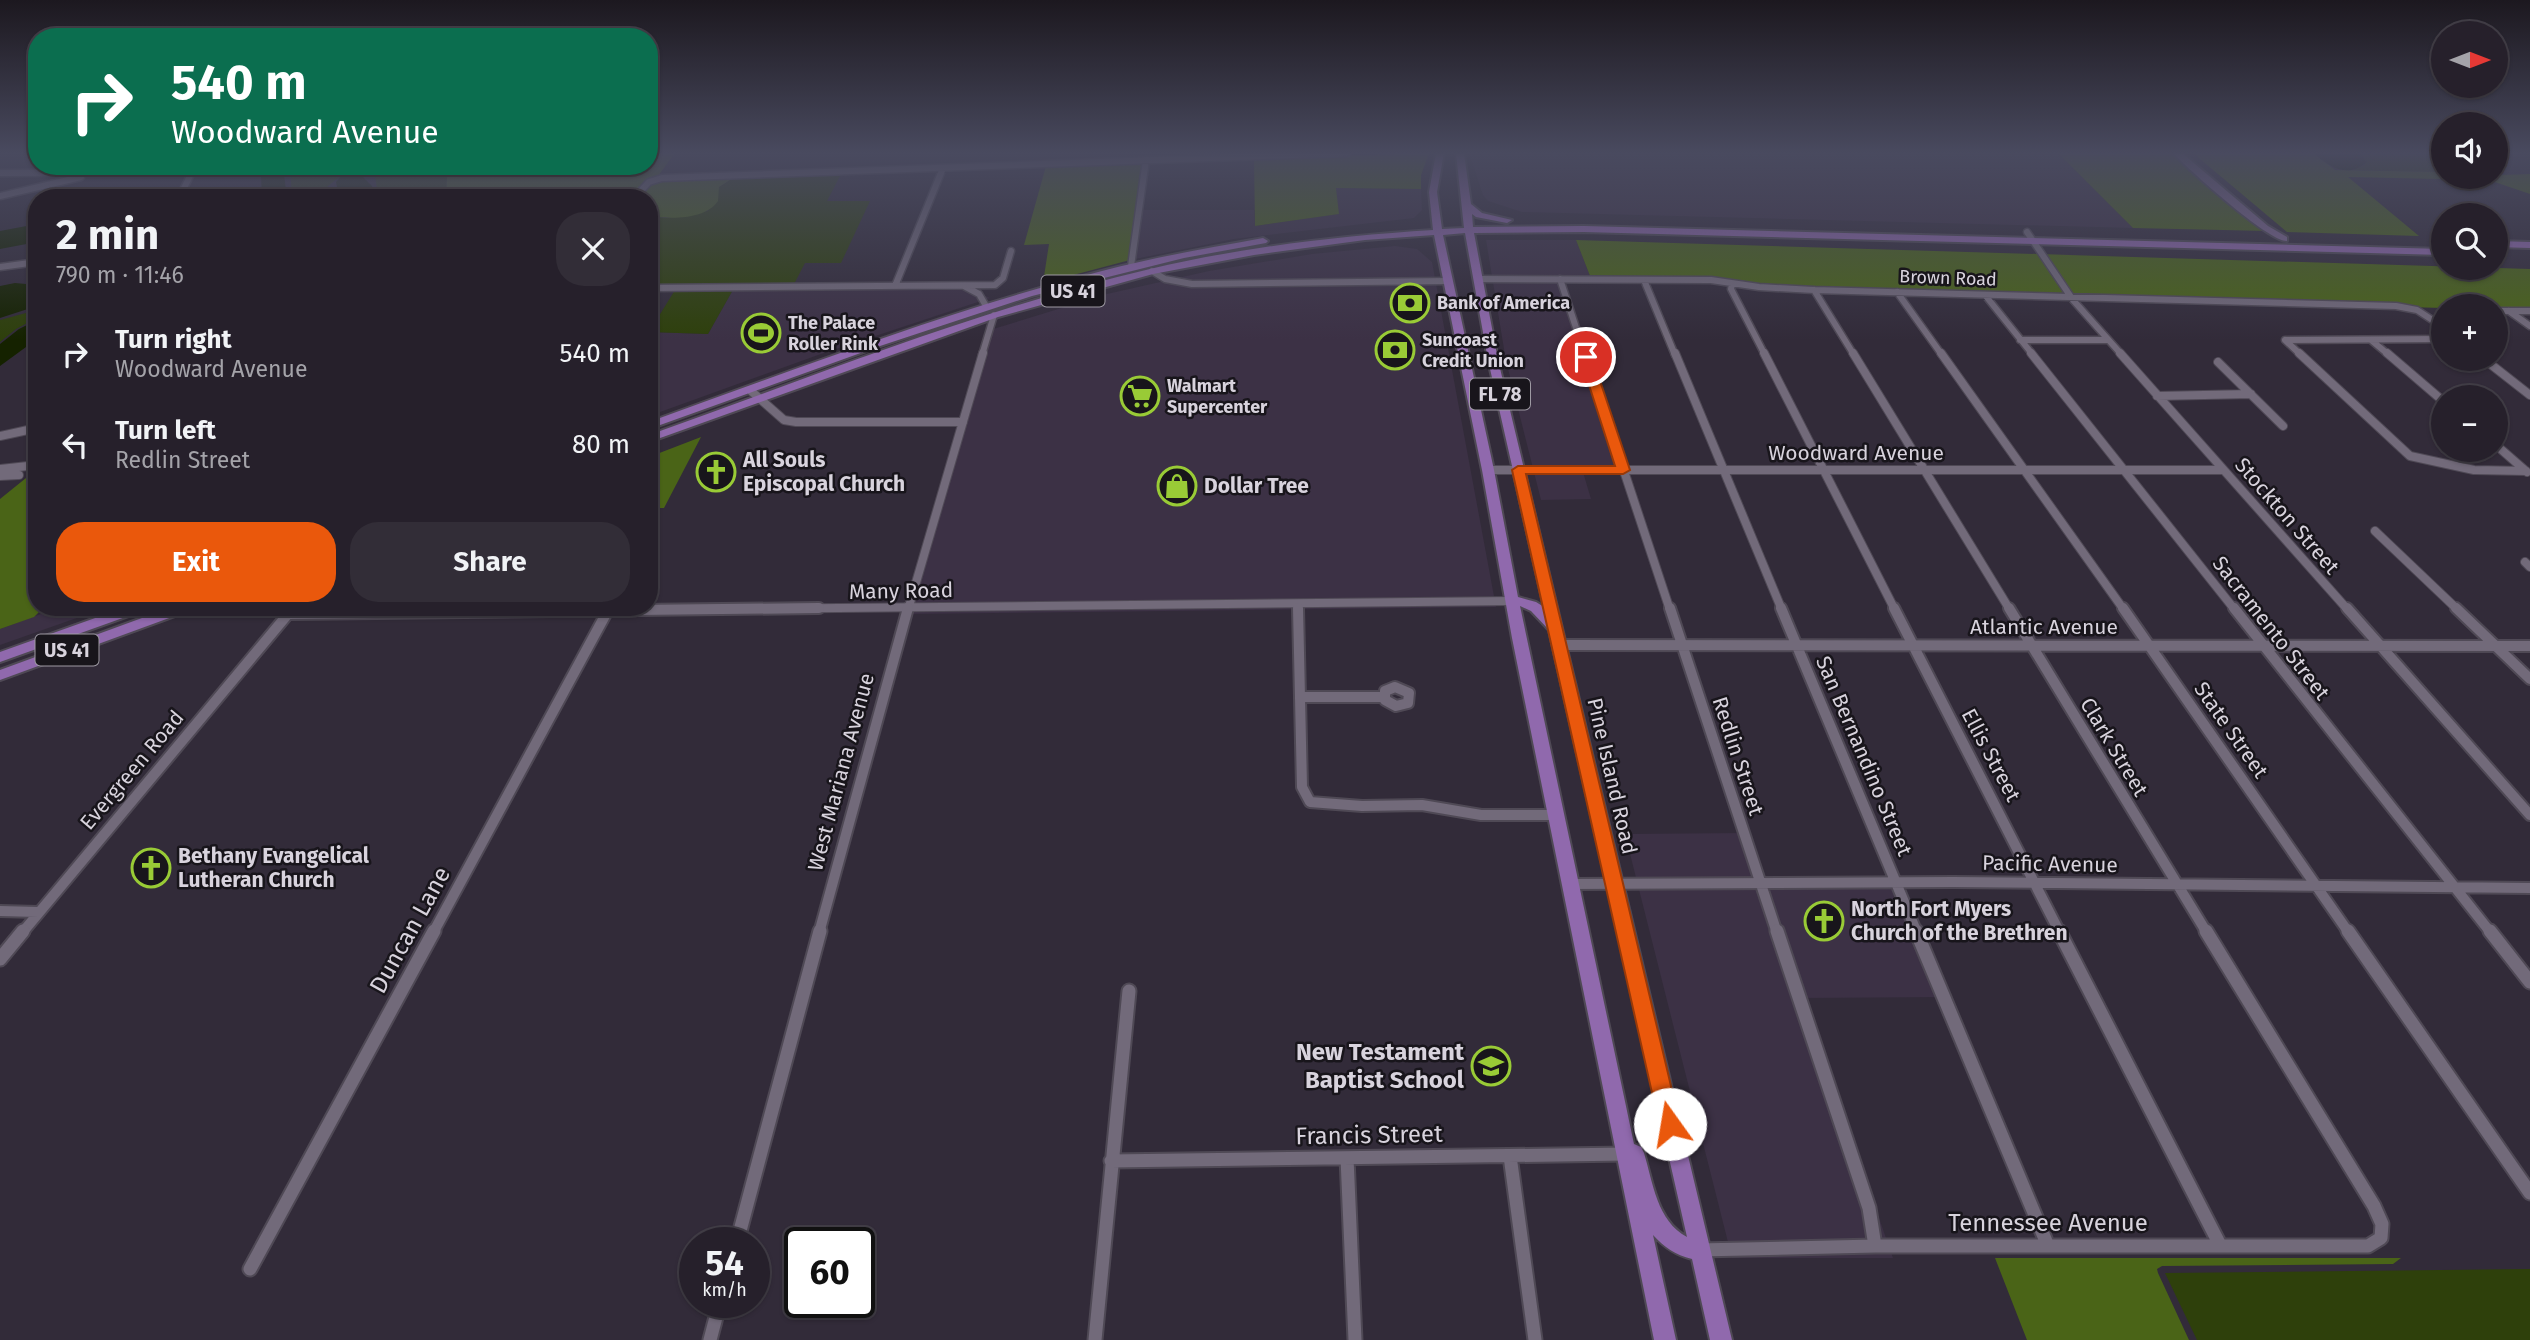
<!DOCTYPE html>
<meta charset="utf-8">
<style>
:root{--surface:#26202b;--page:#322d37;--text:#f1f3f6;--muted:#a4a3a9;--line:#423e47;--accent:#ea580c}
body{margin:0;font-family:"Fira Sans",sans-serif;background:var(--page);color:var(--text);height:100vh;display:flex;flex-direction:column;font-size:26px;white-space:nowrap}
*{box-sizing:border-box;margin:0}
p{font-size:23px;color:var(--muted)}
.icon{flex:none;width:38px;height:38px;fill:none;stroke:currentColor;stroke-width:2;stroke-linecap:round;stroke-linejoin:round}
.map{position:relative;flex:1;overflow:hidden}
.details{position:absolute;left:28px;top:189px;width:630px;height:427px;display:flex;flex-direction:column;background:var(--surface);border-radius:28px;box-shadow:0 2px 5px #0004,0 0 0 2px var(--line)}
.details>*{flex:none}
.top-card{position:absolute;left:28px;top:28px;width:630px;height:147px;border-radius:28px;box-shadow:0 2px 5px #0004,0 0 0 2px var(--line);background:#0b6e4f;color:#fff;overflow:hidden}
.needle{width:46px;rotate:90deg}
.fabs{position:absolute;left:2431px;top:21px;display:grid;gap:14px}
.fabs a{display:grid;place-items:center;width:77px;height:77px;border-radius:50%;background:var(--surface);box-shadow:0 2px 5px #0004,0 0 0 2px var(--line);font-size:35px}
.speed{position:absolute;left:679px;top:1227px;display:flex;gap:14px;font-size:35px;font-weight:700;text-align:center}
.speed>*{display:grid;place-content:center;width:91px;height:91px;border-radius:50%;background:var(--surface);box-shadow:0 2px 5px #0004,0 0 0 2px var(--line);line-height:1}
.speed small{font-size:18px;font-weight:400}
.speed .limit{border:4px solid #111;border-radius:10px;background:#fff;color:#111}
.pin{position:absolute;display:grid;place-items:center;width:60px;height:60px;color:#fff;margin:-30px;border:4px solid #fff;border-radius:50%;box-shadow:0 2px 7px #0007}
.me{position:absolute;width:77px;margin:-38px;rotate:347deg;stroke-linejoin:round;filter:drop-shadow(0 0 5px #0008)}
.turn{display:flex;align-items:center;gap:24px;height:147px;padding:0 28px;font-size:32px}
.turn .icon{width:91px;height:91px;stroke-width:2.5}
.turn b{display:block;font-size:49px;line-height:60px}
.round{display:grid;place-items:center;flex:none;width:74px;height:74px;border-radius:28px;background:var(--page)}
.summary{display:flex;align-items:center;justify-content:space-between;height:119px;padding:0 28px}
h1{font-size:42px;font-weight:700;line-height:52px}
.primary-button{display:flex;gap:14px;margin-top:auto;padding:14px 28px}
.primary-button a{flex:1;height:80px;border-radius:28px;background:var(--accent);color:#fff;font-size:28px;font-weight:700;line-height:80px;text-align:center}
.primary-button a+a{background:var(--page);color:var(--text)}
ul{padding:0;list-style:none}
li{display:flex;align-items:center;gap:21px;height:91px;padding:0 28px}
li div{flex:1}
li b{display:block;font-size:26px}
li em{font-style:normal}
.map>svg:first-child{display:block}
</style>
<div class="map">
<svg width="2530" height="1340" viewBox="0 0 2530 1340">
<rect width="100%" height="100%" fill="#322b39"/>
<path fill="#3c3145" d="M1469,153h589l75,75 -611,-16 -34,-11 -5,-6z
M1336,188l85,1 1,21 -8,8 -180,21 -104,21 7,-50h117l1,16 83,-12z
M1486,240h90l16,41 -28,1 63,190h-44l8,27 -50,1 -35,-139z
M1395,246l22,3 15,13 64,345 -589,7 83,-284 117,-36 102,-23 103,-17z
M964,287l26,11 -172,57 -169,61v-84l59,2 26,-46z
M60,607h48l-108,38v-16z
M1746,833l19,55 136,-1 48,110 -147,1 91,260h-161l-107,-424z"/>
<path fill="#2e400b" d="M2358,153h85v19l-90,-2 12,-5v-6z
M290,166h57l-2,6 -18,15 2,7 10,4h-47z
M383,166h75l-11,10 -1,22h-63l-6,-9 -2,-14z
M841,174l-14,27h43l-29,62h-36l-13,25h-58l-26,46 -59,-2 26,-42 -26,-1v-73l17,2 42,-7 11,-24 14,-9z
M37,310v8l-21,11 -16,13v-22z
M2530,1269v71h-333l-32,-67z"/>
<path fill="#4a6417" d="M649,153h26l-20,27 78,-2 -14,9 -1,14c-13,19 -47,18 -69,15v-18h-13l4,-7 -109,1 -6,6h-79l1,-22 11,-10h191z
M1429,153l-8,22v14l-85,-1 3,26 -84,12 -1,-67z
M2058,153h115l94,78 -134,-3z
M2193,153h120l22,17 108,2v5l87,-3v20l-41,-14 -141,-3 71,59 -132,-4z
M1149,161l-19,99 -87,23 6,-39 -25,1 22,-79z
M1576,240l954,29v42l-34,-1v-4l-53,2 -659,-18 -84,-9h-108z
M701,437l-37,71h-15v-51z
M37,476v131h7l-10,10 -34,12v-130l26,-21z
M1995,1258h406l-8,6 -231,2 -5,3 1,4 31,67h-162z"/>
<path fill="#152200" d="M2313,153h45l9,9c-20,17 -37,5 -54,-9z
M266,166h20l-2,8 3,24h-25l-1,-22z
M350,166h21l-10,9 11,11 3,12h-20l-18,-11 -1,-5z
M37,224v18l-37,7v-18z
M15,283l22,2v21l-37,12v-32z
M37,320v19l-37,27v-22l19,-15z"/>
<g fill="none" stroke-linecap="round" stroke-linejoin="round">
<defs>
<path id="minor-far3" d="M0,173l192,-1 -12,24 10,2
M0,196l81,-19
M195,198h40
M634,198l15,-16 13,-4 685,-25
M2027,232l46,68 49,55
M1131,266l15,-106
M0,267l37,-5
M1152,271l13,8 27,5 256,-3
M1478,279l233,1 48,7 55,3 582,16 21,4 26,17
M1560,279l25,76
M1644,280l31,75
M1732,284l-1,5 34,66
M895,286l48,-118
M964,286l15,8 7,12
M649,288l346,-3 8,-7 8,-27
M1814,290l40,65
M1897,292l45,63
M1985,295l48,60
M2499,311h31
M2509,311l21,15
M2020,340h88
M2285,340l16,15
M2285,340l158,-1
M2371,340l18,15
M982,355l12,-40"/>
<path id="minor-far2" d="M1585,353l85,257
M1675,353l107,257
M1764,353l131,257
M1853,353l157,257
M1941,353l183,257
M2031,353l204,257
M2120,353l228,257
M2299,353l111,103 64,14 52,1
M2387,353l56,48
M2484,359l46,36
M2218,362l65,64
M750,390l34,30 12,2h167
M2157,396l94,-2
M0,436l37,-8
M2496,445l31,27
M0,469l37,-4
M1488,470h735
M0,476l19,-1
M2375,531l83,79
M2525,562l5,5
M1298,604v6
M291,610l3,-3
M654,610l859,-9
M908,610l75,-257"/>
<path id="minor-far1" d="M1298,608l4,179 8,15 52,4 60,-1 59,10h75
M1670,608l107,325
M1781,608l136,325
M1894,608l166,325
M2009,608l198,325
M2123,608l226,325
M2234,608l257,325
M2347,608l183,207
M2456,608l74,71
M289,614l530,-6
M1558,645l972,1
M1395,687l14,6 -1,10 -12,3 -11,-6v-9z
M1301,697h82
M1570,884l383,-2 577,6
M0,911l38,1
M22,933l271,-325
M433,933l174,-321
M819,933l89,-325"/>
<path id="minor" d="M1777,931l92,277 6,38
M1916,931l132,315
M2059,931l161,314
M2348,931l182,262
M2490,931l40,51
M0,959l23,-28
M1510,1156l25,184
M1347,1158l8,182
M1111,1161l516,-7
M737,1242l83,-311
M1699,1250l176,-4h493l13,-8 1,-14 -8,-18 -168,-275
M250,1269l184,-338
M710,1340l10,-38
M1095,1340l34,-349"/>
<path id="secondary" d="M2173,153h9l86,73 19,11v4c-18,1 -98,-71 -114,-88z"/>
<path id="primary" d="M1436,153h8l-7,39 5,37 22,-1 -8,-75h8l7,51 11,9 30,7 -5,3 -31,-6 -4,-3 1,13 111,-1 859,23v6l-859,-23 -110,1 24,127 234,980h-22l-18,-81c-17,-4 -28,-12 -39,-24l23,105h-22l-142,-702 -30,-168 -48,-235 -69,5 -111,15 -101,19 -155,43 -349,125v-7c166,-59 330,-126 501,-166 93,-22 188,-33 283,-39l-4,-38zM1465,233l23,127 56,247 -8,-5 -18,-5 -24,-127 -51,-235zM1520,606l11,5 18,19 138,607c-30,-16 -34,-54 -43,-84l-3,-6 -7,-3z
M1263,238l5,3 -2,2 -82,15 -152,38 -152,50 -231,83v-7c150,-54 299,-111 453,-151 53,-14 107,-23 161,-33z
M2496,241l34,1v6l-34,-1z
M126,607h20l-1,3 -145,52v-10z
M172,607h20l-1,3 -191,70v-10z"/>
</defs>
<use href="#minor-far3" stroke="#4f4955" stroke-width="9"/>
<use href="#minor-far2" stroke="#4f4955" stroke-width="10"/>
<use href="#minor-far1" stroke="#4f4955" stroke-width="14"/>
<use href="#minor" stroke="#4f4955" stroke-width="17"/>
<use href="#secondary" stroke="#4f4955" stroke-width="4"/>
<use href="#primary" stroke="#4f4955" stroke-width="4"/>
<use href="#minor-far3" stroke="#726a7a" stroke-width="6"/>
<use href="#minor-far2" stroke="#726a7a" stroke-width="8"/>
<use href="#minor-far1" stroke="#726a7a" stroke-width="10"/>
<use href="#minor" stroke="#726a7a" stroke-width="13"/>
<use href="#secondary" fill="#816994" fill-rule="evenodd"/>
<use href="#primary" fill="#9069ad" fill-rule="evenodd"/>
</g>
<linearGradient id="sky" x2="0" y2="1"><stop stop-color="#1c181f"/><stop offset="0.45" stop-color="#494a5f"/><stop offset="1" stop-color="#494a5f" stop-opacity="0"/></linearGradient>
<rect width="2530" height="340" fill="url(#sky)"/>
<path fill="#ea580c" stroke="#983908" stroke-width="2" d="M1586,353l6,4 38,113 -7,4h-97l154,650 -3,7 -7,3 -8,-3 -3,-7 -147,-654 6,-4h97l-35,-109z"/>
<defs>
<symbol id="bank-ring" viewBox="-11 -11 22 22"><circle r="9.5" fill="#18151b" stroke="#99cb36" stroke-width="1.5"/><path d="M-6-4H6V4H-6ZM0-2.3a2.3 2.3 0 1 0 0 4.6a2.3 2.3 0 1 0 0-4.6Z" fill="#99cb36"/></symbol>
<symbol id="stadium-ring" viewBox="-11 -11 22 22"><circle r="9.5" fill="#18151b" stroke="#99cb36" stroke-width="1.5"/><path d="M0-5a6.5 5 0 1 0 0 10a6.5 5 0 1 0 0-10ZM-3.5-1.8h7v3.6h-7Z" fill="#99cb36"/></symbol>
<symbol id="supermarket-ring" viewBox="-11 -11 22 22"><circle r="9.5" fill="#18151b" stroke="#99cb36" stroke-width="1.5"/><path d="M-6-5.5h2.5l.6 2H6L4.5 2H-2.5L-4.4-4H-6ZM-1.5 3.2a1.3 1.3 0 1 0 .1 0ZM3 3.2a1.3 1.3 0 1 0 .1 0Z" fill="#99cb36"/></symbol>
<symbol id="church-ring" viewBox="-11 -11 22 22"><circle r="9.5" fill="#18151b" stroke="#99cb36" stroke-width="1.5"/><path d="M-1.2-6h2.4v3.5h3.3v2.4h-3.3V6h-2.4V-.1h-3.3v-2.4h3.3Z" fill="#99cb36"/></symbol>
<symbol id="shop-ring" viewBox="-11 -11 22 22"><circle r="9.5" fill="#18151b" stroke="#99cb36" stroke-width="1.5"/><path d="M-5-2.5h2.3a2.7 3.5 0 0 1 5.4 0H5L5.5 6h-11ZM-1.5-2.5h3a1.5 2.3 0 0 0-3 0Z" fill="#99cb36"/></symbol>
<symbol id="school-ring" viewBox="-11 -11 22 22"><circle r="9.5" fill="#18151b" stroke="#99cb36" stroke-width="1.5"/><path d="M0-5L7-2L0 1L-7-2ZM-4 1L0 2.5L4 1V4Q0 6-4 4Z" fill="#99cb36"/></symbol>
</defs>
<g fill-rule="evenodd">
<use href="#bank-ring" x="1388" y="281" width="44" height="44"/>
<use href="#stadium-ring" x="739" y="311" width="44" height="44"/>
<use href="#bank-ring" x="1373" y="328" width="44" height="44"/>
<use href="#supermarket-ring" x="1118" y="374" width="44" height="44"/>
<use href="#church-ring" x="694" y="450" width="44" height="44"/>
<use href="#shop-ring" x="1155" y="464" width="44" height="44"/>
<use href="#church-ring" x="129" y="846" width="44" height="44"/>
<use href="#church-ring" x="1802" y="899" width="44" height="44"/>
<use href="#school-ring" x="1469" y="1044" width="44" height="44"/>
</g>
<g text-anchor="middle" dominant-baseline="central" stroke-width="5" stroke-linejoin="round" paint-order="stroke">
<g font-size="18" fill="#d8d3dd" stroke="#18151b">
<text transform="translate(1948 278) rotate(2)">Brown Road</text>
</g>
<g font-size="18" font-weight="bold" fill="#d8d3dd" stroke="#18151b" text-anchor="start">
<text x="1437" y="303">Bank of America</text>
<text x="788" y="323">The Palace<tspan x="788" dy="21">Roller Rink</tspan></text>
<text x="1422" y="340">Suncoast<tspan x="1422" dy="21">Credit Union</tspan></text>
<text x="1167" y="386">Walmart<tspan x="1167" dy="21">Supercenter</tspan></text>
</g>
<g fill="#18151b" stroke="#9e9aa3" stroke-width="2">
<rect x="1041.5" y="275.5" width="63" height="31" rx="5"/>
<rect x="1470" y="378.5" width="60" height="31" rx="5"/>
<rect x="35.5" y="634.5" width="63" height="31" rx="5"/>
</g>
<g font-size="19" font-weight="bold" fill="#d8d3dd">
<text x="1073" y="291">US 41</text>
<text x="1500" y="394">FL 78</text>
<text x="67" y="650">US 41</text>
</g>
<g font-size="21" fill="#d8d3dd" stroke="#18151b">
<text x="1856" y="453">Woodward Avenue</text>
<text transform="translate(2287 516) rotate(49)">Stockton Street</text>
<text transform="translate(901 591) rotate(-1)">Many Road</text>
<text x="2044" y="627">Atlantic Avenue</text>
<text transform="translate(2271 628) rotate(52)">Sacramento Street</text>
<text transform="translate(2231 730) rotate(55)">State Street</text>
<text transform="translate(2114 747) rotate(59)">Clark Street</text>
<text transform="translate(1991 755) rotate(62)">Ellis Street</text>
<text transform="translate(1738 756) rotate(72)">Redlin Street</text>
<text transform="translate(1864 756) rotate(67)">San Bernandino Street</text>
<text transform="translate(132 770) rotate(-50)">Evergreen Road</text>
<text transform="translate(841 772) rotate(-75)">West Mariana Avenue</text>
<text transform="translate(1612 776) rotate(77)">Pine Island Road</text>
<text transform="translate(2050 864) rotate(1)">Pacific Avenue</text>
</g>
<g font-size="21" font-weight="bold" fill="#d8d3dd" stroke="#18151b" text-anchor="start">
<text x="743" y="460">All Souls<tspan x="743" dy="24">Episcopal Church</tspan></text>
<text x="1204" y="486">Dollar Tree</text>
<text x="178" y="856">Bethany Evangelical<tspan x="178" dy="24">Lutheran Church</tspan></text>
<text x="1851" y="909">North Fort Myers<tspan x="1851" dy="24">Church of the Brethren</tspan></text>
</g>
<g font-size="24" fill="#d8d3dd" stroke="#18151b">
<text transform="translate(410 930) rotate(-61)">Duncan Lane</text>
<text transform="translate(1369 1135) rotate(-1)">Francis Street</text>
<text x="2048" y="1223">Tennessee Avenue</text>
</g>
<g font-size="24" font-weight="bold" fill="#d8d3dd" stroke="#18151b" text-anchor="end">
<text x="1464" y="1052">New Testament<tspan x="1464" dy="28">Baptist School</tspan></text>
</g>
</g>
</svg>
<div class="fabs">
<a><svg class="needle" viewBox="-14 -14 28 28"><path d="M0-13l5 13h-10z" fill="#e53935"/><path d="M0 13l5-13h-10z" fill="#a4a3a9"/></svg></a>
<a><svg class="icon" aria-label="sound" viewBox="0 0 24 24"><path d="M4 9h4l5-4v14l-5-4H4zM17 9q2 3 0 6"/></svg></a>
<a><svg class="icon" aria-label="search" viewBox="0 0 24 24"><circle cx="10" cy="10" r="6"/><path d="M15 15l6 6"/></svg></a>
<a>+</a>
<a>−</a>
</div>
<div class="speed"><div>54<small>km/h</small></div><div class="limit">60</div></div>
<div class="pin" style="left:1586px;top:357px;background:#d93025"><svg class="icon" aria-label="arrive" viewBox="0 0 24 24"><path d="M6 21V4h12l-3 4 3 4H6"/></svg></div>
<svg class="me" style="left:1670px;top:1124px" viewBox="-20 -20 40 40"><circle r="19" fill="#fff"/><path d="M0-13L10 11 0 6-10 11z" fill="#ea580c"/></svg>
<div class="top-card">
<div class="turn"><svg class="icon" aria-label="right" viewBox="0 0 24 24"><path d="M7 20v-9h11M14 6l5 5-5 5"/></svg><div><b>540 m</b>Woodward Avenue</div></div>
</div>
<section class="details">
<div class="summary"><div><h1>2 min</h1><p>790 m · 11:46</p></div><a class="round"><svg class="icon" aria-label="close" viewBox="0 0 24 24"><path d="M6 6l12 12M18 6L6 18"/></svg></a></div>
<ul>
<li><svg class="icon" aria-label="right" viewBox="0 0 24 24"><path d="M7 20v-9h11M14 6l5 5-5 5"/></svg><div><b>Turn right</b><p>Woodward Avenue</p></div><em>540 m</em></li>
<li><svg class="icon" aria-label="left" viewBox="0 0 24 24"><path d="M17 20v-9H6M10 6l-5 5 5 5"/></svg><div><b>Turn left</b><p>Redlin Street</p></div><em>80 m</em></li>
</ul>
<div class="primary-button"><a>Exit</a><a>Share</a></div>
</section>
</div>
